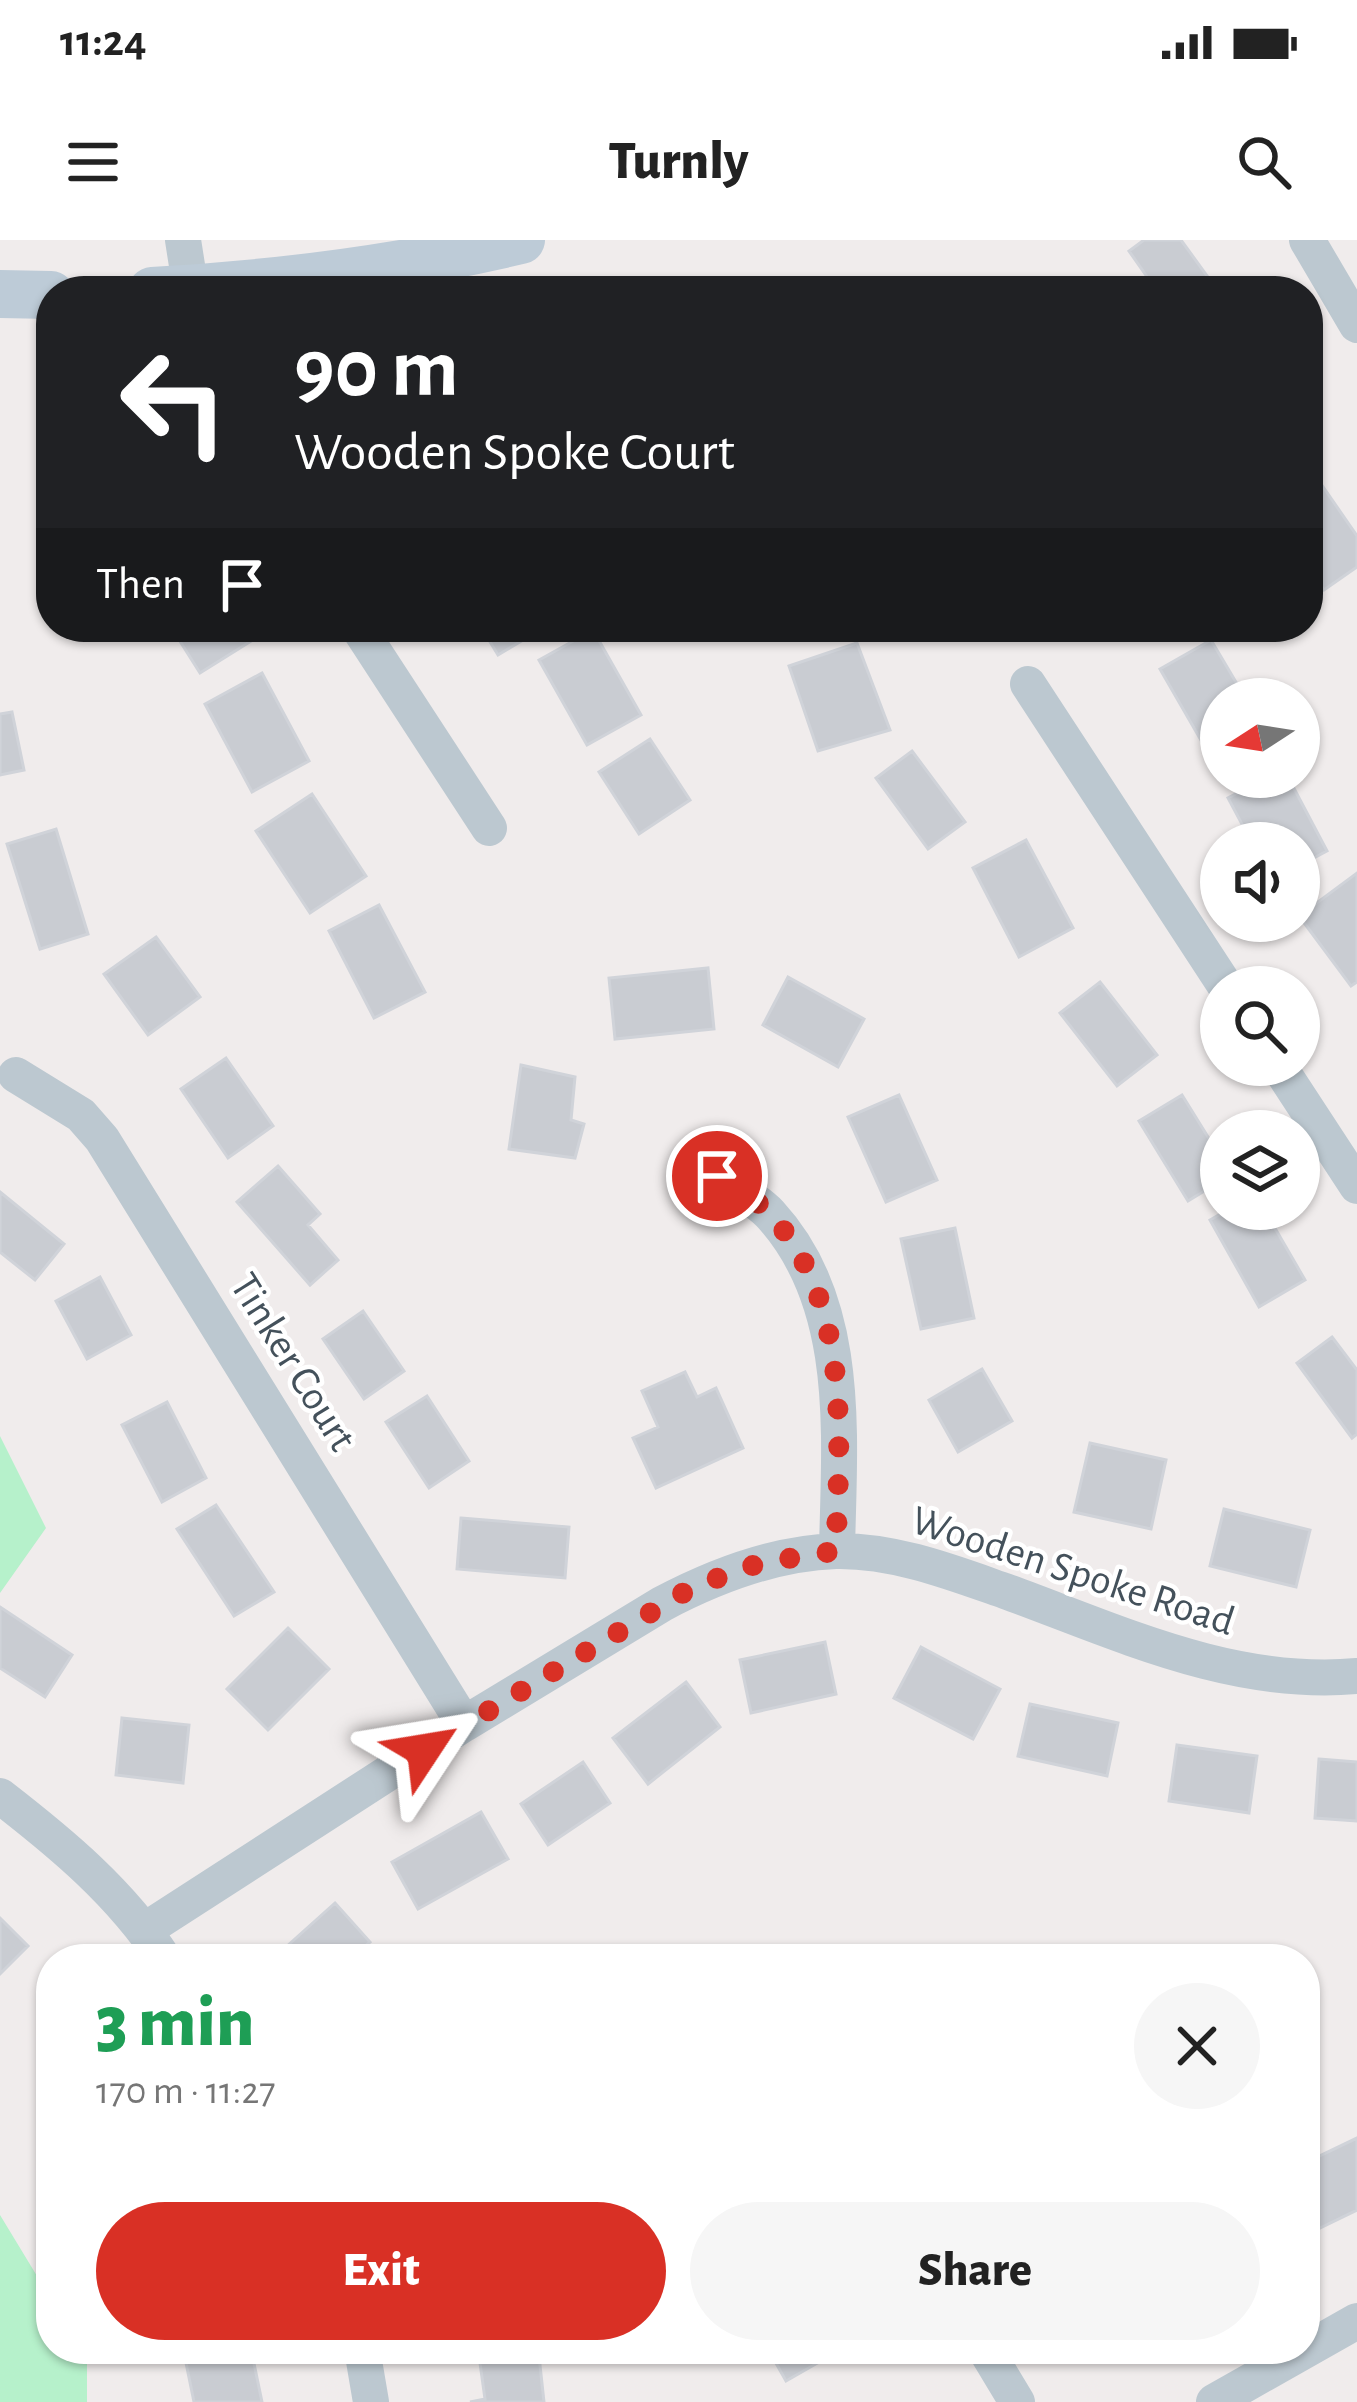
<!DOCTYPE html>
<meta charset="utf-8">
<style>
:root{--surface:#fff;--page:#f6f6f6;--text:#222;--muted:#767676;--accent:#d93025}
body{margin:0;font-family:"Alegreya Sans",sans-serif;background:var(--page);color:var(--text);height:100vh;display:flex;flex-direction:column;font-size:45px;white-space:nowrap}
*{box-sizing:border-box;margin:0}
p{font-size:39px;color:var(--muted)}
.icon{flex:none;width:66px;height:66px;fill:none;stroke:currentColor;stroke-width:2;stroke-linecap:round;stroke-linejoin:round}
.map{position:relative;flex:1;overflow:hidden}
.side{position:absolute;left:36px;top:1704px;width:1284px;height:420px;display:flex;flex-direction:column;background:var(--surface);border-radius:48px;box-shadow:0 3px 9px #0004}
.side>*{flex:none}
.banner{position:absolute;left:36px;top:36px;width:1287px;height:366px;border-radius:48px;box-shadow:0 3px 9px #0004;background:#202124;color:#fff;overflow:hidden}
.needle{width:78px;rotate:258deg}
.controls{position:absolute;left:1200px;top:438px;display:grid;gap:24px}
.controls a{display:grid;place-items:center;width:120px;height:120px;border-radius:50%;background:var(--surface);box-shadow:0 3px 9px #0004;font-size:60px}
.pin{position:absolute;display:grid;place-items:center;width:102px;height:102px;color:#fff;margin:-51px;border:6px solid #fff;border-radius:50%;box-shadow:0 3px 12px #0007}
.me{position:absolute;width:132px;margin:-66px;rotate:57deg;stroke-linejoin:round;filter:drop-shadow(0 0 9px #0008)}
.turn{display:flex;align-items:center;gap:42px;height:252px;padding:0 60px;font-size:54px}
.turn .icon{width:156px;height:156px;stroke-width:2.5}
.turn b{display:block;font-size:84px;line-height:102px}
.then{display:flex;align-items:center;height:114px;padding:0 60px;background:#0003;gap:24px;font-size:45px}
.round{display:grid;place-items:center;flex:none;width:126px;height:126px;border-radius:63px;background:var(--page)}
.head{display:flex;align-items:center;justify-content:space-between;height:204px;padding:0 60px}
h1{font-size:72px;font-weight:800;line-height:90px;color:#1e9e55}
.button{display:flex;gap:24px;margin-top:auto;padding:24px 60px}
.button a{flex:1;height:138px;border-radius:72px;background:var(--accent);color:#fff;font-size:48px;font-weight:800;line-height:138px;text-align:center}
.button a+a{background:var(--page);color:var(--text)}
.status{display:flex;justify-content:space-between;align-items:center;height:84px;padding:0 60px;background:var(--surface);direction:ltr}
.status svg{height:33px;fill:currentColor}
header{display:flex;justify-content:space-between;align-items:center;height:156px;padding:0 60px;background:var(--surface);font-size:54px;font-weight:800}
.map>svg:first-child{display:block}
</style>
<div class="status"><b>11:24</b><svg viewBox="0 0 49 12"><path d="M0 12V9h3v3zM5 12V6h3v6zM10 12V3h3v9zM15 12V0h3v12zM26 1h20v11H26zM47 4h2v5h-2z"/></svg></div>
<header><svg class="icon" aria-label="menu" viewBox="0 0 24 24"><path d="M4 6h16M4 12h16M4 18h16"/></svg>Turnly<svg class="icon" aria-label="search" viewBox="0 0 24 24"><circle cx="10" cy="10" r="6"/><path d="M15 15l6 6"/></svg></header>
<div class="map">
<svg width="1357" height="2162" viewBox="0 0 1357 2162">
<rect width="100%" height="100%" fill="#f0ecec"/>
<path fill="#b6f1cb" d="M0,1196l46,92 -46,65z
M0,1975l51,84v50h31l5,9v44h-87z"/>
<path fill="#c9ccd2" stroke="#d0d3d9" stroke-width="3" d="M1144,0h37l37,51h-61l-28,-40z
M1317,238l40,58v31l-33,23 -16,-23v-83z
M171,387h78l7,11 -56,35z
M481,387h64l-47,28z
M593,390l48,85 -54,30 -48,-85z
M1211,400l35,59h-25v32l-19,11 -42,-73z
M857,403l33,87 -72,21 -29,-85z
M262,433l47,88 -57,31 -47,-88z
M12,472l12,58 -24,5v-61z
M650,499l40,61 -51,34 -40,-62z
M912,511l53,71 -37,27 -52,-71z
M1268,537h20l39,74 -28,15v-23h-47l-24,-45z
M312,554l54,82 -56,37 -54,-82z
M56,589l32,105 -48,15 -33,-105z
M1026,600l47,88 -54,29 -46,-89z
M1357,633v109l-6,4 -52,-70z
M379,665l46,87 -51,26 -45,-87z
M156,697l44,60 -52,38 -44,-61z
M708,728l6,61 -99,10 -6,-61z
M788,737l76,42 -26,48 -75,-42z
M1100,742l57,73 -40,31 -57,-73z
M226,818l47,68 -45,32 -47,-69z
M521,825l54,12 -4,43 13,4 -9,34 -66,-9z
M899,855l38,85 -51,22 -38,-85z
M1182,855l39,63v23l-33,20 -49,-80z
M278,926l42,48 -12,11 30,35 -28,25 -73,-83z
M0,952l64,52 -29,36 -35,-28z
M1229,969h35l41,71 -46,27 -49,-87z
M955,988l19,90 -53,11 -20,-90z
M100,1037l31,58 -44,24 -31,-58z
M363,1071l41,60 -40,28 -41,-60z
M1332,1097l25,33v64l-5,4 -55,-75z
M982,1129l30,52 -54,31 -29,-52z
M685,1132l12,25 19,-9 27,60 -87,40 -23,-50 25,-11 -16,-36z
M427,1156l42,65 -40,27 -43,-66z
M167,1162l39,76 -44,24 -40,-77z
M1090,1203l76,17 -15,69 -77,-17z
M216,1265l58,87 -40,24 -57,-87z
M1224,1269l86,21 -14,57 -86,-21z
M461,1278l108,9 -4,51 -108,-9z
M0,1367l72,48 -27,42 -45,-29z
M288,1388l41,41 -61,61 -41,-41z
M825,1402l11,52 -85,19 -11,-53z
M921,1407l79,42 -27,50 -79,-41z
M686,1442l34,45 -72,57 -35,-46z
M1030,1464l88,19 -11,53 -89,-20z
M122,1478l67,7 -6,58 -67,-8z
M1177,1505l80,11 -8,57 -80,-12z
M1319,1519l38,3v59l-42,-3z
M583,1522l27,41 -62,42 -27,-41z
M481,1572l27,47 -90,50 -26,-47z
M335,1663l35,39 -20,17h-71l-3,-3z
M0,1678l28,28 -28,28z
M1357,1898v72l-39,19 -13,-27v-39z
M228,2109h23l11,53h-68l-9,-44z
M768,2109h65l2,4 -49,28z
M539,2116l5,46h-74l15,-3 -5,-36z"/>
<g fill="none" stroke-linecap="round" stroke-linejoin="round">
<path stroke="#bcc8d0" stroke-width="36" d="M183,0l8,51
M1307,0l50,85
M358,387l131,201
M1028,444l198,303
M1278,825l79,121
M16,835l65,40 21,24 362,585
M717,936c17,12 39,23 53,38 83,90 69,225 67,337
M0,1556c62,48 121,97 164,163
M145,1690l319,-206 198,-120c53,-28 113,-51 174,-53 58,-1 115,21 169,40 115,42 227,96 352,85
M362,2109l9,53
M985,2109l32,53
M1214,2162l143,-81"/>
<path stroke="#bdcbd7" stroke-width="48" d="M152,51c125,-7 246,-22 369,-51
M0,54l51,1"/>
</g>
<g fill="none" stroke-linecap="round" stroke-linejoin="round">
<path stroke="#d93025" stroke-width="21" stroke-dasharray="0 37.8" d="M424,1510l269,-163 67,-24 76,-12c3,-112 17,-247 -66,-337 -13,-15 -36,-26 -53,-38"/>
</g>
<g text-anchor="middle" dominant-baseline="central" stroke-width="9" stroke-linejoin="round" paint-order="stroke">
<g font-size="42" fill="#44515b" stroke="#fff">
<text transform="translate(293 1122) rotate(58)">Tinker Court</text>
<text transform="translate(1073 1331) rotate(18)">Wooden Spoke Road</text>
</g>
</g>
</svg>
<div class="controls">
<a><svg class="needle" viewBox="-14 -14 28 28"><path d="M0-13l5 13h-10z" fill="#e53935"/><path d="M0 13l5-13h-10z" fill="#767676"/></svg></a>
<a><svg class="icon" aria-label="sound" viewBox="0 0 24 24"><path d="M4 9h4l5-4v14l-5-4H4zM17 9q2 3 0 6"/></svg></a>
<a><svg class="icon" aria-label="search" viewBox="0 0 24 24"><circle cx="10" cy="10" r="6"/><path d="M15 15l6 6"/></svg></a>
<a><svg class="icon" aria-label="layers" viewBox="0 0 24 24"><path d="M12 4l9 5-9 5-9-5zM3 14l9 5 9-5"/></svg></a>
</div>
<div class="pin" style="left:717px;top:936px;background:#d93025"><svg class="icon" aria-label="arrive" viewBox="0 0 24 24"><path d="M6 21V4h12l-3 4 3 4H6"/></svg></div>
<svg class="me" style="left:424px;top:1510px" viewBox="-20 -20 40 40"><path d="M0-17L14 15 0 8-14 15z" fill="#d93025" stroke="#fff" stroke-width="4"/></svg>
<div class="banner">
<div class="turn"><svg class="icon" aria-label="left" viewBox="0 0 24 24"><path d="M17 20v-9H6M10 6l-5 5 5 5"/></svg><div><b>90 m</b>Wooden Spoke Court</div></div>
<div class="then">Then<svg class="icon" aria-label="arrive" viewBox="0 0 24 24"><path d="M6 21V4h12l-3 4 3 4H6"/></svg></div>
</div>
<section class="side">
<div class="head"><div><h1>3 min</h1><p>170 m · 11:27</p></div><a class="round"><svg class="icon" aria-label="close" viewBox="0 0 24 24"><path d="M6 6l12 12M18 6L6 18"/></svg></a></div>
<div class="button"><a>Exit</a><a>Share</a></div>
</section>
</div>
